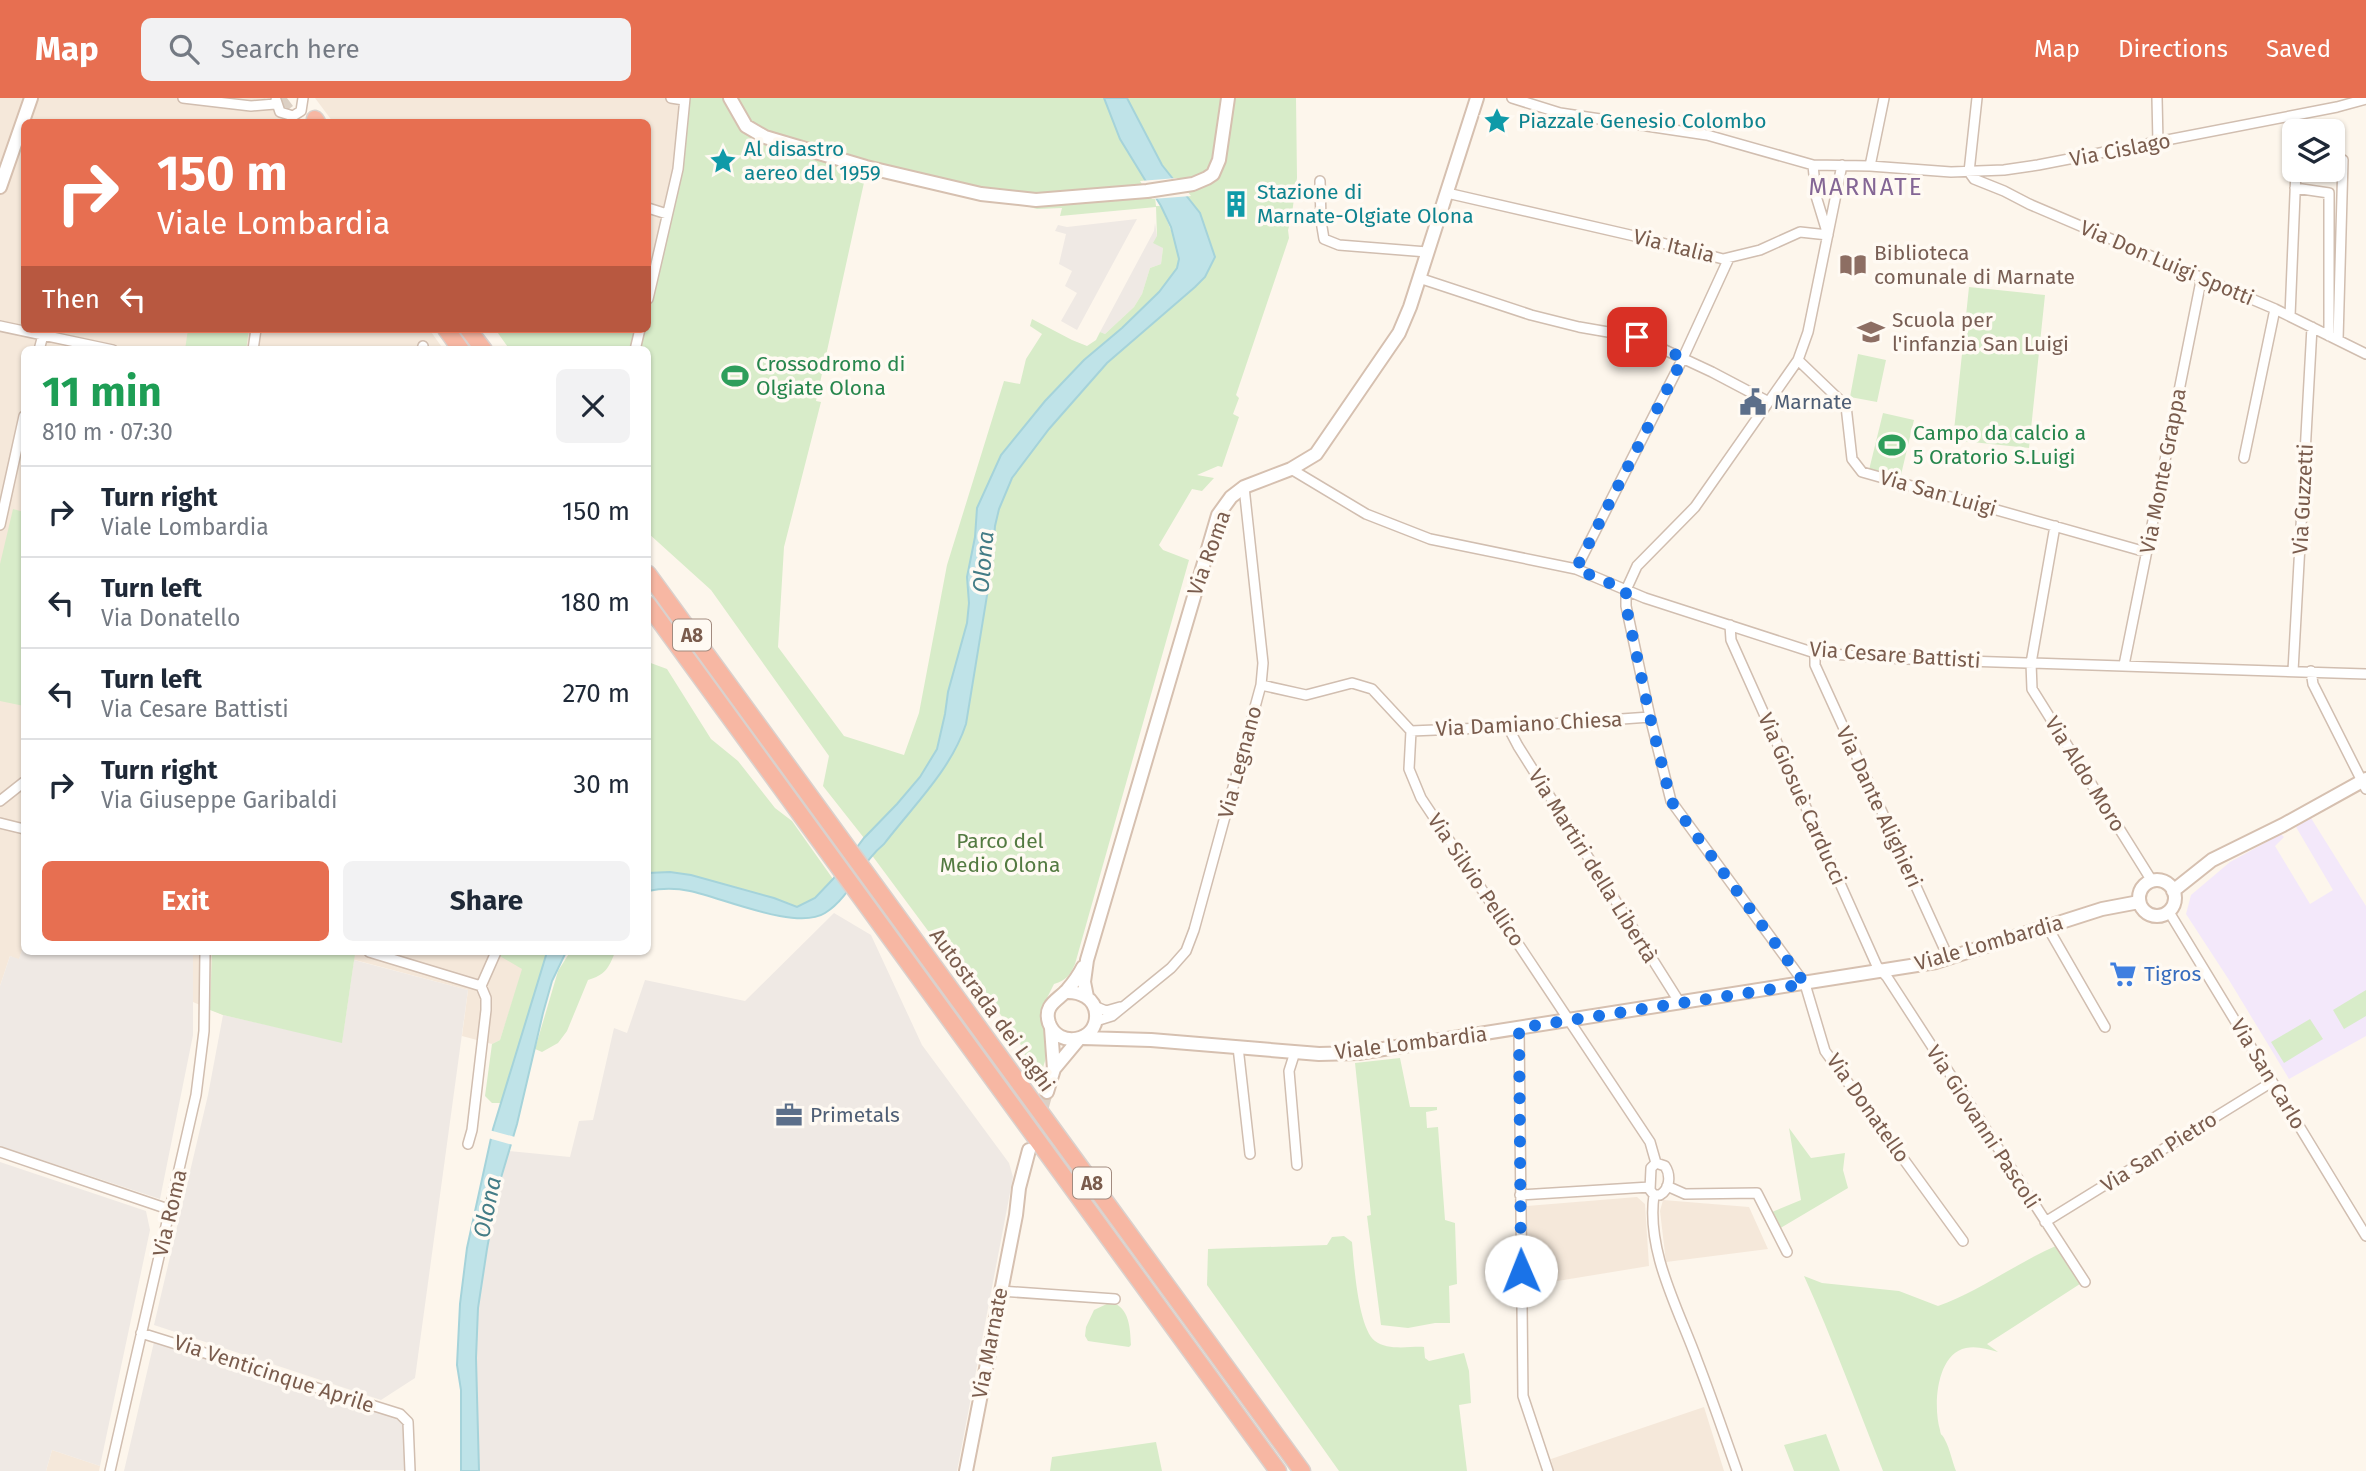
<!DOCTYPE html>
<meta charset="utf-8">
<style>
:root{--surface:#fff;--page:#f2f2f3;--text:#1f2937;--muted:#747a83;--line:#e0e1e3;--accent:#e76f51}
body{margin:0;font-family:"Fira Sans",sans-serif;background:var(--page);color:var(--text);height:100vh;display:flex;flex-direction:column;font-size:26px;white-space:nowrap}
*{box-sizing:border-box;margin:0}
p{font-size:23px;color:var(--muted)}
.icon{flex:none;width:38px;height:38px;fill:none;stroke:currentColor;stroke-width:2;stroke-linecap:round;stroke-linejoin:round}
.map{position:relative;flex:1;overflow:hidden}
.sheet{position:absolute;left:21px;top:248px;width:630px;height:609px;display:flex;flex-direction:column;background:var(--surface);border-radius:10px;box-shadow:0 2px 5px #0004}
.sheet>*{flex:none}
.guide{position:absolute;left:21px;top:21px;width:630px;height:214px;border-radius:10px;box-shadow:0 2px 5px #0004;background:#e76f51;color:#fff;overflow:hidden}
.fabs{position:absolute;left:2282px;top:21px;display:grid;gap:14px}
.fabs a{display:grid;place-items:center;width:63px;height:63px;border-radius:10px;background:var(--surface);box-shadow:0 2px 5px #0004;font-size:35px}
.pin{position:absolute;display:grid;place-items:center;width:60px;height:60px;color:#fff;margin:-30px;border-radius:14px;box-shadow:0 4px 10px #0006}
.me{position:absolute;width:77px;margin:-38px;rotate:359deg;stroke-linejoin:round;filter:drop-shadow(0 0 5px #0008)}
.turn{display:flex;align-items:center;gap:24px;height:147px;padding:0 21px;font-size:32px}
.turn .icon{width:91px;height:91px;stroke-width:2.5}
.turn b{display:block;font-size:49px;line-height:60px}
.then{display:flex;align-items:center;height:66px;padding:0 21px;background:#0003;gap:14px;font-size:26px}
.round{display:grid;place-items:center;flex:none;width:74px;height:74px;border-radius:10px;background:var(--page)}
.headline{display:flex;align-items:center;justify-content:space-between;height:119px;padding:0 21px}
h1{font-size:42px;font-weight:700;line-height:52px;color:#1e9e55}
.button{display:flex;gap:14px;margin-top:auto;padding:14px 21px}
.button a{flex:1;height:80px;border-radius:10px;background:var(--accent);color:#fff;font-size:28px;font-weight:700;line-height:80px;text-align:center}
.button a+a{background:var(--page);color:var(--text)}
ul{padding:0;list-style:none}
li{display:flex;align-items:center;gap:21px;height:91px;padding:0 21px;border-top:2px solid var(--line)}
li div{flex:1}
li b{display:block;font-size:26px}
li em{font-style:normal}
header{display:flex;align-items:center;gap:42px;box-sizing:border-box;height:98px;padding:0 35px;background:var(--accent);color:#fff}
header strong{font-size:33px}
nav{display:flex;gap:38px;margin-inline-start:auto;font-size:24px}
.search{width:490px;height:63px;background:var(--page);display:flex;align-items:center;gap:18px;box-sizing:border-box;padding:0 24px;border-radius:10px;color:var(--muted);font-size:26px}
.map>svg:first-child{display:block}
</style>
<header>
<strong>Map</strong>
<div class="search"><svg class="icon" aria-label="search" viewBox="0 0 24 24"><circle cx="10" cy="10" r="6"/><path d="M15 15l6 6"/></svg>Search here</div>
<nav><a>Map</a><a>Directions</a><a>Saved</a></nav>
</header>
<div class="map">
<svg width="2366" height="1373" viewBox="0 0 2366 1373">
<rect width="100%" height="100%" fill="#fdf6ec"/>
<path fill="#f5e8da" d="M0,0h265l19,24h-260v207h405l15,21h-420v594l-5,16 -9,-4 -10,30z
M315,0h366l-3,71 -24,104h-6v-151h-315z
M193,854h306l24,17 -23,71 -8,4 -30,-8 6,-46 -113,-30 -132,55 -30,-13z
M1637,1099l8,7 4,62 -122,20v-80z
M1663,1102l86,7 19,42 -102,13 -6,-51z
M1704,1309l20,64h-170l-3,-12z
M52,1352l48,16 -1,5h-53z"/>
<path fill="#efe9e4" d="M1137,121l-60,111 -16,-9 16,-28 -12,-7 7,-15 -13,-7 7,-30 -11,-3 3,-6 9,2z
M1155,125l2,13 6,12 -2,16 -11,4 -8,26 -8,13 -29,27 -5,-2 54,-101z
M834,815l37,22 51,110 87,118 4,14 -56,294h-478l-3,-113 2,-50 16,-99 15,-58 61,6 9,-36 14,-1 21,-92 13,5 18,-53 100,21z
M24,846v8h169v83l-33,164 -160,-53v-160l10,-30 9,3z
M354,862l114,30 -53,388 -34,22 -227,-75 54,-230 15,-80 119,27z
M0,1064l146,49 4,19 -50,236 -48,-16 -6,21h-46z
M154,1244l251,78v50l-281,1z"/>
<path fill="#f3e8fa" d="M2311,720l55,88v130l-77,43 -60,-99 -43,-66 5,-19 39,-33 51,-28 3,3 -9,9 35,58 23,-14 -37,-63z"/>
<path fill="#d8ecc9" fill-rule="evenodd" d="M688,0h608l1,80 -6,42 -3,10 1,8 -53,157 3,3 -6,16 6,3 -17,50 -4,-1 -21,9 17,3 -12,13 -10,-2 -33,56 4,5 26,10 -114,404c-5,11 -8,16 -21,20l-13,26 6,33 -2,18 -6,19 -9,-12 -12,-30 -26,-35 -23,-17 -98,-132 70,-92 49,-261 59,-82 155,-155 -49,-67 1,9h5l16,39 2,14 -2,10 -18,24 -37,35 -38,32 -39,41 -44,54 -24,53 -2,29 -8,40 2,26 -2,20 -19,69 -3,22 -8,35 -17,28 -23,27 -33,34 -41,-52 6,-30 -118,-166 -63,-57v-183h-138l-15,-21h153v-57l5,-4 26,-98zM777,41l260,70 25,-1 -2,8 96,-9 1,29 -4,7 10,5 -2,16 -11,4 -8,26 -8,13 -29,27 -5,-2 -4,8 -9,6 -15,-6 -40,-21 -2,7 12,8 -16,25 -6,25 -16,-3 -57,184 -28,148 -15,42 -60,-19 -66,-89 6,-100 37,-145 -5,-1 49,-223 -5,-8 -40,-9 -45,-15z
M1969,189l76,8 -16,153 -76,-8z
M188,231h61l-3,21h-61z
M1858,256l28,6 -9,42 -27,-5z
M1883,315l31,7 -14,59 -31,-9z
M13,411l11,3v194l-24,-5v-137z
M648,564l19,7 44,70 27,22 37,47 17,13 41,58 -18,19 -18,9c-21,-8 -42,-13 -63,-19 -34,-9 -50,-16 -86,-15z
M212,854l143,2 -13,89 -119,-28 -13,-5z
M499,854h48l-46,151h-9l-7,-7 7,-52 8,-4 22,-71 -24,-14z
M570,854h45c-6,16 -10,23 -27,28l-21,51 -9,12 -16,9 -7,-3 23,-78z
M2366,892v26l-22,13 -11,-19z
M2310,921l13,20 -39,24 -13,-21z
M1400,960l10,49h27v3l-11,2 1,16 11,-1 7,93 10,3 2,61 -8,2 1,37h-15l-27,5 -27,-3 -14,-109 4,-1 -16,-152z
M1789,1030l22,30 34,-5 -2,17 5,18 -71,42 -5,-18 29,-12z
M1344,1138l8,6c2,22 6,86 23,99 13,10 35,5 49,6l1,11 4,3 35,-8 5,18 2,32 -12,2 8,66h-128l-132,-186 1,-36 119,-4 5,-8z
M2058,1147l25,37 -96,62 11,8c-11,-3 -21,-6 -32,-4 -30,6 -33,59 -26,82 1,7 2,3 5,10 5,9 7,21 11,31h-73c-26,-65 -50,-131 -79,-195l18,7 77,8 39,15c42,-15 78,-43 120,-61z
M1111,1204c19,6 19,26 20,43l-2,2 -41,-6 -3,-5 1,-9 8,-17z
M1826,1336l14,37h-46l-10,-26z
M1156,1344l6,29h-112l2,-14z"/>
<path fill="#bfe3e8" stroke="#a5d3da" stroke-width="2" d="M1104,0h23l35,67 38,48 15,44 -10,20 -10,10 -88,76 -58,66 -37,49 -13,31 -4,17 -3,39 -26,159c-15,46 -53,82 -82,120 -24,19 -32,52 -59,69 -28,18 -102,-15 -135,-22 -14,-3 -28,-3 -42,0v-18l22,-1 21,3 83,23 23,9 18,-9 18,-19 31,-41 33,-34 23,-27 17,-28 8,-35 3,-22 19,-69 2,-20 -2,-26 8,-40 2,-29 24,-53 44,-54 39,-41 38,-32 37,-36 18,-24 2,-9 -8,-32 -10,-21 -41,-67z
M547,854h19l-14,29 -9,32 -26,111 -19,64 -11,61 -9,59 -2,50 3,113h-18v-81l-4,-25 3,-61 7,-56 26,-119z"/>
<path fill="#fdf6ec" d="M1177,80l14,18 -39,3 -12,-18z
M489,1032l26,7 -2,8 -25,-7z"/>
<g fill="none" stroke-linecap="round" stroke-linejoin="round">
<path stroke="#dcd0c4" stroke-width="12" stroke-dasharray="12 6" stroke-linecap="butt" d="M1033,1044l14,-50"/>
<path stroke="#dcd0c4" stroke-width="16" stroke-dasharray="16 8" stroke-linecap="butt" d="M277,0l18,24"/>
<defs>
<path id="street" d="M183,0l68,8 24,-2
M671,0l13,2
M1512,0l48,15 147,22 106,30 57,1 81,6 53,-2 34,-5 299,-58 29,-8
M2157,0l1,45
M276,2l4,12 13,4 8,-5 2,-13
M2333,63l10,-1 -5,180
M1813,67l3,31 11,36
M1842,67l-34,167 -10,28 -103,147 -58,59 -11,24v16l24,111 21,84 134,183 20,67 138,190
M1870,68l14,-68
M1969,74l5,7 30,12 25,13 246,105 91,45
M1969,74l8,-74
M1320,83l1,40 3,18 15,6 88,7
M2295,90l34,5v143
M1447,95l196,45 80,21 37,-9 40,-18 28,3
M648,110l19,6
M1419,180l112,37 48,12 58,10 75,35 55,29
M648,201l30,-130 7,-71
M2290,218l6,-146
M0,228l113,24
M39,252l4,-15
M253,252l3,-21
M422,252l1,-4
M635,252l5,-21
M1798,262l48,46 6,53 10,13 284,80
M2244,360l31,-149
M1291,371l75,45 64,25 146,30 69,29 170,55 91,6 460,15
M0,427l24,-109
M2055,428l-24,137 1,26 120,192
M1576,471l107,-211 46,-100
M1730,527l1,15 146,326 10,11 198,305
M1815,555v12l134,294
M2124,567l78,-389
M2293,573l19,-344
M2311,573l2,13 53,105
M1261,587l45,10 46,-12 20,6 39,42 97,-4 142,-10
M1508,629l10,19 162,257
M1411,633l-2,38 12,29 229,344 6,21
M0,703l24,-19
M0,725l24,6
M2169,814l197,324
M2048,830l57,99
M369,854l112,34 5,12v12l-14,120 -4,14
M481,888l15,-34
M1094,908l12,5 14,-4
M1096,923l16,-5 59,-48 15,-17 8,-21 67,-245 2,-22 -19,-176
M1519,931l4,367 25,75
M1238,949l12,107
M1295,954l-6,19 8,94
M0,1054l171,58
M1656,1065l9,3c6,9 5,23 -5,29h-6l-4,-5 1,-22z
M1667,1088l18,8 72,-1 30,59
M1520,1097l130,-8
M1654,1097c-8,56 24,113 43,165 14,36 27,74 40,111
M2045,1124l227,-140
M1000,1193l115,8
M141,1235l259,81 8,8 2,49
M110,1373l86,-376 8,-64 1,-79"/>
<path id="secondary" d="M730,0l16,28 19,11 101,30 115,27 55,6 111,-9 46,-7 14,-6 6,-4 6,-14 9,-62
M0,89l31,-89
M2139 800a18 18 0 1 1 36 0a18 18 0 1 1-36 0Z
M2173,793l39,-31 71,-35 83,-46
M1065,894c15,-1 30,6 31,22 2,28 -38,35 -47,9 -6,-19 10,-23 19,-34 6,-7 11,-14 15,-22
M1087,899l-3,-15 3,-22 131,-445 13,-18 13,-10 47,-18 25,-15 83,-121 11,-26 67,-209
M1083,940l68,2 168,14 39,-1 578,-91 166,-53 37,-7
M1054,971l25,-30
M1047,994l7,-23 -3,-41
M966,1373l50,-256 3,-27 10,-38"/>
<path id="highway" d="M315,21l2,3
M446,231l15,21
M468,231l16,21
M648,476l654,897
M648,507l630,866"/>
</defs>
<use href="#street" stroke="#d1beb0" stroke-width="12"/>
<use href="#secondary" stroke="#d6c0b0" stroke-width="16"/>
<use href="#highway" stroke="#dad1cd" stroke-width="19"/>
<use href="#street" stroke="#fff" stroke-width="9"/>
<use href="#secondary" stroke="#fff" stroke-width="12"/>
<use href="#highway" stroke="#f7b7a3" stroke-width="16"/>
</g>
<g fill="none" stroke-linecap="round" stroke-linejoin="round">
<path stroke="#1a73e8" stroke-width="12" stroke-dasharray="0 21.6" d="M1521,1173l-2,-243 286,-44 -134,-183 -21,-84 -24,-111v-16l-50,-21 107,-211 -46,-21"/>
</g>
<defs>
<symbol id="sight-bare" viewBox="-9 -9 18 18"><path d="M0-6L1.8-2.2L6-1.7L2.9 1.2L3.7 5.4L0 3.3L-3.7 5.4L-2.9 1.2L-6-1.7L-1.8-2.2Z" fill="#0f9aa8" stroke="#fffaf3" stroke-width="2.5" paint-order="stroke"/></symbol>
<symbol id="building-bare" viewBox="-9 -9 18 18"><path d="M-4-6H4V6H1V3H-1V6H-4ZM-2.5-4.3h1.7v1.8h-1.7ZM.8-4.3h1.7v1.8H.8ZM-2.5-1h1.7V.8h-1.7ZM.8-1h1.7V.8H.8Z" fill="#0f9aa8" stroke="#fffaf3" stroke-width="2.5" paint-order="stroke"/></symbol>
<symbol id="library-bare" viewBox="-9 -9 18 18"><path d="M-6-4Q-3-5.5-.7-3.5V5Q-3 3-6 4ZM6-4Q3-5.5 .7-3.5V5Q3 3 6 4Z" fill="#8d6e63" stroke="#fffaf3" stroke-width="2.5" paint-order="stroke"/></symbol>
<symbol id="school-bare" viewBox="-9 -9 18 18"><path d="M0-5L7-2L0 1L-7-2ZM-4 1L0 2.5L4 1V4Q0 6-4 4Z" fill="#8d6e63" stroke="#fffaf3" stroke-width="2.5" paint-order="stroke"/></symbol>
<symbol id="stadium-bare" viewBox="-9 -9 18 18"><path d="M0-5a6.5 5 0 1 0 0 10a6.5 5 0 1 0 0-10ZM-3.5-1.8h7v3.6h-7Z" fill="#2e9e5b" stroke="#fffaf3" stroke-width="2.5" paint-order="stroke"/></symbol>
<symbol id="civic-bare" viewBox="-9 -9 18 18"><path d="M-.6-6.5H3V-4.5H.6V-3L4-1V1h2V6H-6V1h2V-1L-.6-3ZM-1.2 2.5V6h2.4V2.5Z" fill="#5c6f8a" stroke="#fffaf3" stroke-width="2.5" paint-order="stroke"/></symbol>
<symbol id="supermarket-bare" viewBox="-9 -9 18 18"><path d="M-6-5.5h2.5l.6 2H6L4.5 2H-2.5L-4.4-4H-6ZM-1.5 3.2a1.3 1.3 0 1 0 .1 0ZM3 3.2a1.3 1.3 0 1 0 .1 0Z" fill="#3f7fe0" stroke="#fffaf3" stroke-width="2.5" paint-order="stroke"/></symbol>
<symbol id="office-bare" viewBox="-9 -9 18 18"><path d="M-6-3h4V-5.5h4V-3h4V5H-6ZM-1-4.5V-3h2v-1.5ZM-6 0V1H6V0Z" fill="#5c6f8a" stroke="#fffaf3" stroke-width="2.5" paint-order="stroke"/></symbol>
</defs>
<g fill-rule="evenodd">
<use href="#sight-bare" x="1478" y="4" width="38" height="38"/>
<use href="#sight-bare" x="704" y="44" width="38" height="38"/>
<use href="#building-bare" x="1217" y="87" width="38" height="38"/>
<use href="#library-bare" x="1834" y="148" width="38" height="38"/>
<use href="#school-bare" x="1852" y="215" width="38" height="38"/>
<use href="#stadium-bare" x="716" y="259" width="38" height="38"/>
<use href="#civic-bare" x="1734" y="285" width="38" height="38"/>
<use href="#stadium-bare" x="1873" y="328" width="38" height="38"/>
<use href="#supermarket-bare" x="2104" y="857" width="38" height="38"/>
<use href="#office-bare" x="770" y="998" width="38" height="38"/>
</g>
<g text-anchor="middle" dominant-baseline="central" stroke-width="7" stroke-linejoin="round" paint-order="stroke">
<g fill="#fffaf3" stroke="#a28b7f" stroke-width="2">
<rect x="673" y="521.5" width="38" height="31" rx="5"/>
<rect x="1073" y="1069.5" width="38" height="31" rx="5"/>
</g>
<g font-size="19" font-weight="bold" fill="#7a5c4d">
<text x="692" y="537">A8</text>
<text x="1092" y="1085">A8</text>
</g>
<g font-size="21" fill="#0d838f" stroke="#fffaf3" text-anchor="start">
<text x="1518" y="23">Piazzale Genesio Colombo</text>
<text x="744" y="51">Al disastro<tspan x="744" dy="24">aereo del 1959</tspan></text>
<text x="1257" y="94">Stazione di<tspan x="1257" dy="24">Marnate-Olgiate Olona</tspan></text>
</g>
<g font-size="21" fill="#7a5c4d" stroke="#fffaf3">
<text transform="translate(2120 52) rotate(-11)">Via Cislago</text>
<text transform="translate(1674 148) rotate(14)">Via Italia</text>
<text transform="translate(2167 165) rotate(23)">Via Don Luigi Spotti</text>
<text transform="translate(2163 373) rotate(-79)">Via Monte Grappa</text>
<text transform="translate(1938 395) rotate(16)">Via San Luigi</text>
<text transform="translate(2303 401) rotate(-87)">Via Guzzetti</text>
<text transform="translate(1209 455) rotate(-70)">Via Roma</text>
<text transform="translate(1895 557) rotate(4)">Via Cesare Battisti</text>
<text transform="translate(1529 626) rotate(-3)">Via Damiano Chiesa</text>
<text transform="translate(1240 664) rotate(-75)">Via Legnano</text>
<text transform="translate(2085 676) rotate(58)">Via Aldo Moro</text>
<text transform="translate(1802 701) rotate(66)">Via Giosuè Carducci</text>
<text transform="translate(1879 709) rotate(65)">Via Dante Alighieri</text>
<text transform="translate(1593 768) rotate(58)">Via Martiri della Libertà</text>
<text transform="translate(1476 782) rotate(56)">Via Silvio Pellico</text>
<text transform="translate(1989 845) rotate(-16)">Viale Lombardia</text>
<text transform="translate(992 912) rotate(54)">Autostrada dei Laghi</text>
<text transform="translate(1411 945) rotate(-7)">Viale Lombardia</text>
<text transform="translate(2268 976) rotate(59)">Via San Carlo</text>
<text transform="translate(1868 1010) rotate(55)">Via Donatello</text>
<text transform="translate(1983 1029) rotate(57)">Via Giovanni Pascoli</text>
<text transform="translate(2159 1054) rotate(-32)">Via San Pietro</text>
<text transform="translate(170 1115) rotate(-77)">Via Roma</text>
<text transform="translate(990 1245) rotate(-79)">Via Marnate</text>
<text transform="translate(274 1276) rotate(18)">Via Venticinque Aprile</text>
</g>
<g font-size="21" fill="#785e54" stroke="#fffaf3" text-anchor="start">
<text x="1874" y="155">Biblioteca<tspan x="1874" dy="24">comunale di Marnate</tspan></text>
<text x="1892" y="222">Scuola per<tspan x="1892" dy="24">l'infanzia San Luigi</tspan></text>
</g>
<g font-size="21" fill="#27864d" stroke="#fffaf3" text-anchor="start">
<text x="756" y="266">Crossodromo di<tspan x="756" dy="24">Olgiate Olona</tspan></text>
<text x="1913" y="335">Campo da calcio a<tspan x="1913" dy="24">5 Oratorio S.Luigi</tspan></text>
</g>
<g font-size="21" fill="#4e5e75" stroke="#fffaf3" text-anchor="start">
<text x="1774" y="304">Marnate</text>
<text x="810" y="1017">Primetals</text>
</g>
<g font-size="21" fill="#537a41" stroke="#fffaf3">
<text x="1000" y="743">Parco del<tspan x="1000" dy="24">Medio Olona</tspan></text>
</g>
<g font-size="21" fill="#366cbe" stroke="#fffaf3" text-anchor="start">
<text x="2144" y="876">Tigros</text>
</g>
<g font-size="23" font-style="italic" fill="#437c86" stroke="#fffaf3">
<text transform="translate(983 464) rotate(-85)">Olona</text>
<text transform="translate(487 1109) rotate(-78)">Olona</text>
</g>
<g font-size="24" letter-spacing="2" fill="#846695" stroke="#fffaf3">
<text x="1866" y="89">MARNATE</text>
</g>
</g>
</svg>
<div class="fabs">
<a><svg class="icon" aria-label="layers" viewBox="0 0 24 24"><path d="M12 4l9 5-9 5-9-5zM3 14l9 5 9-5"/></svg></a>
</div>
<div class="pin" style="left:1637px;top:239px;background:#d93025"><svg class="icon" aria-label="arrive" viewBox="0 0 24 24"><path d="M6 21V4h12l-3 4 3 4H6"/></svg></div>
<svg class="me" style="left:1521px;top:1173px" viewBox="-20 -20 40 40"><circle r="19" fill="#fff"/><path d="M0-13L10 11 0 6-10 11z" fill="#1a73e8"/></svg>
<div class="guide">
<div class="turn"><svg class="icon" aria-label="right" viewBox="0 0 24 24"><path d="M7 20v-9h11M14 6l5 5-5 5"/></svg><div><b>150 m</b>Viale Lombardia</div></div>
<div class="then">Then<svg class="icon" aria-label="left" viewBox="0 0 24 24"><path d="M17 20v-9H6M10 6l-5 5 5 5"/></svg></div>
</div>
<section class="sheet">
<div class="headline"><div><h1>11 min</h1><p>810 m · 07:30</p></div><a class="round"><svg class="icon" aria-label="close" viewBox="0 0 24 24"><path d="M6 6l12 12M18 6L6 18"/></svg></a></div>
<ul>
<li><svg class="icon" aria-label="right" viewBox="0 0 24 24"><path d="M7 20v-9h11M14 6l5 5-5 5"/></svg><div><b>Turn right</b><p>Viale Lombardia</p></div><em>150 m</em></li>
<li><svg class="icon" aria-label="left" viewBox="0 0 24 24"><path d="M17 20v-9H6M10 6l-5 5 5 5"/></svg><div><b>Turn left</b><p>Via Donatello</p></div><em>180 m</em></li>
<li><svg class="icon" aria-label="left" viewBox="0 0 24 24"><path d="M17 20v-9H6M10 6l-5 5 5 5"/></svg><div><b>Turn left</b><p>Via Cesare Battisti</p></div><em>270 m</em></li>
<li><svg class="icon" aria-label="right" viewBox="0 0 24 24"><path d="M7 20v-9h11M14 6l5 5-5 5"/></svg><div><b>Turn right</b><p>Via Giuseppe Garibaldi</p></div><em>30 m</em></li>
</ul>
<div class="button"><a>Exit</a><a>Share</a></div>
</section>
</div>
